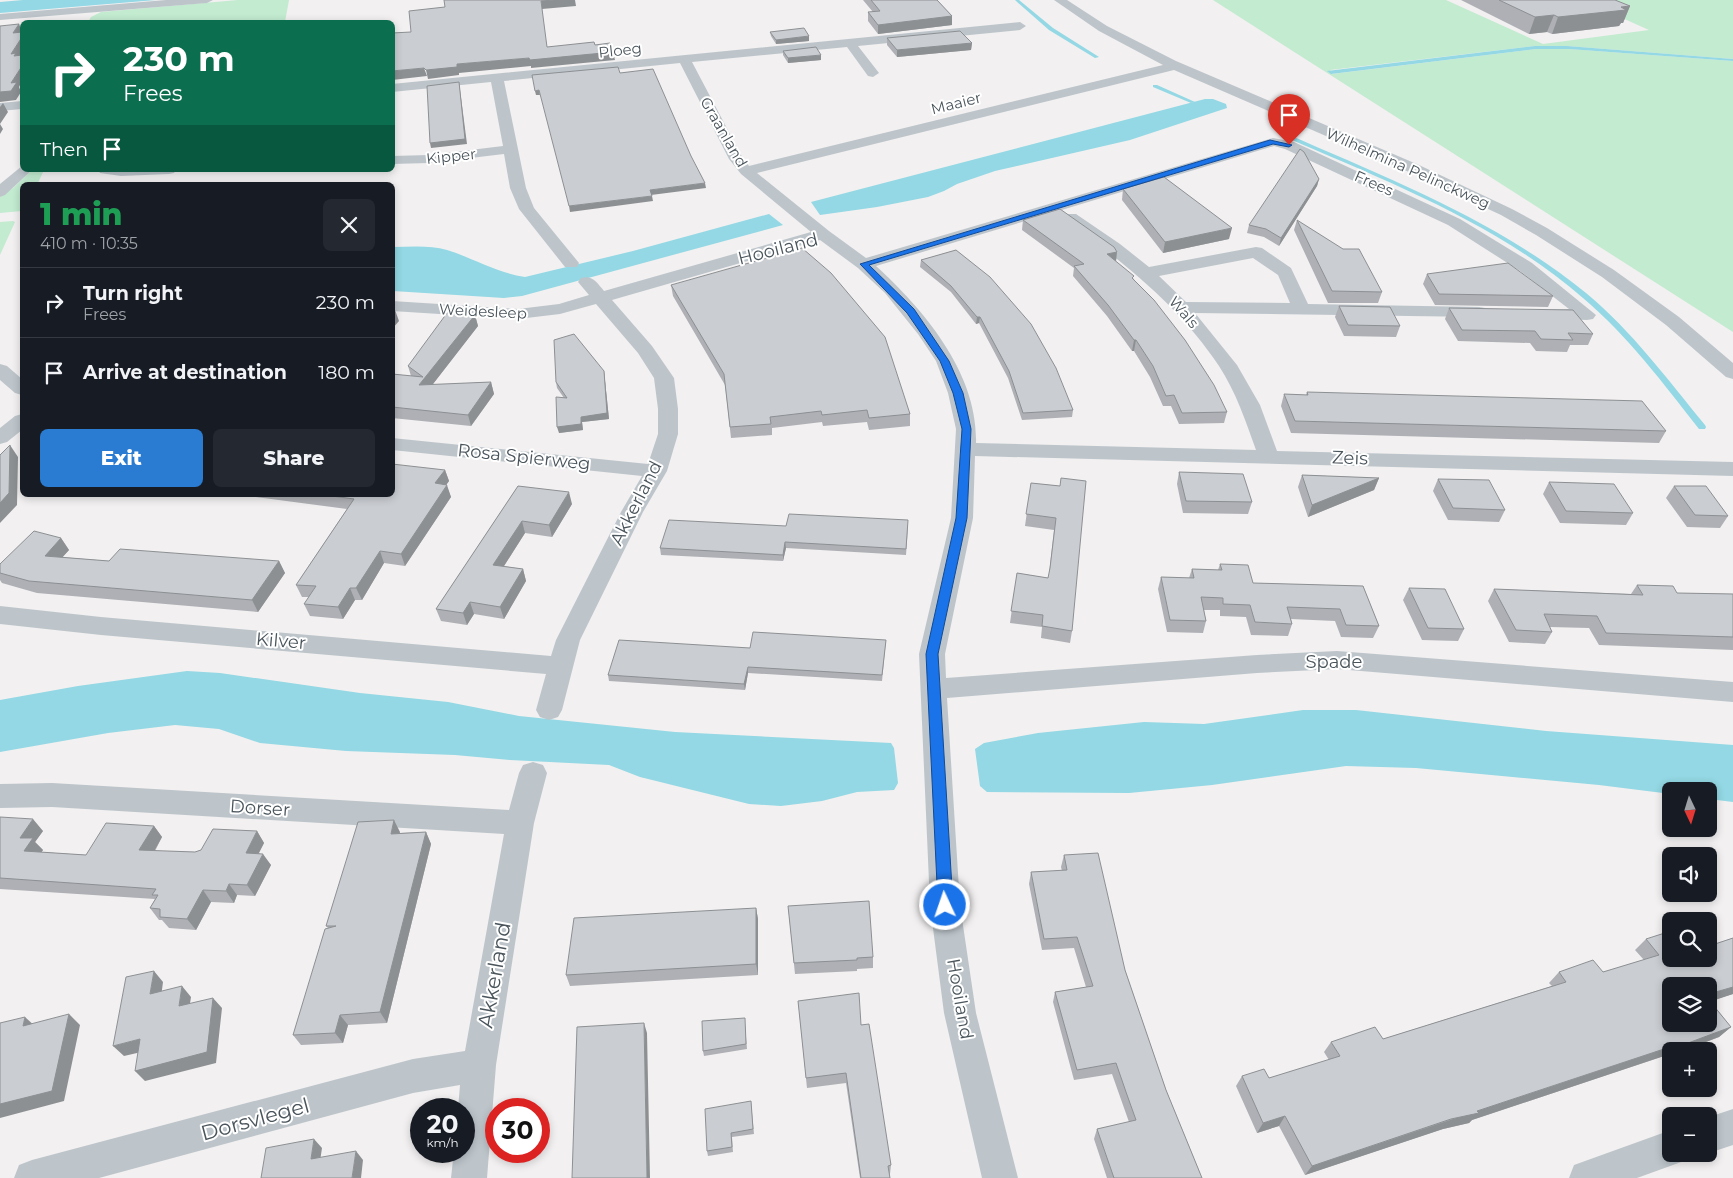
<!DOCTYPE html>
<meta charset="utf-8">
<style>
:root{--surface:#171b24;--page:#242831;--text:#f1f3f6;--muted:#9ea1a6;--line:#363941;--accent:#2a7cd2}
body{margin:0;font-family:Montserrat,sans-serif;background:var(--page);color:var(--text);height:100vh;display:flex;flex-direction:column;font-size:19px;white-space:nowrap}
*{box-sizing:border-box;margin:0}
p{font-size:16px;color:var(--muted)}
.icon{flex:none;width:28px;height:28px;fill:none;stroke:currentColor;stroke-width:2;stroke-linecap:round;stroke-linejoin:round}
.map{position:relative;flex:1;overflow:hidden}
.details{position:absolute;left:20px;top:182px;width:375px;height:315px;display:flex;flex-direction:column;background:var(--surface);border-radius:8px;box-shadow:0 2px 8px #0003}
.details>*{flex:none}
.hud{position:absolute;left:20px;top:20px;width:375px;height:152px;border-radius:8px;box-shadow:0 2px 8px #0003;background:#0b6e4f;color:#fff;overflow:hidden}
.needle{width:32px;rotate:176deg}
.fabs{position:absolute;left:1662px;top:782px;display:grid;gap:10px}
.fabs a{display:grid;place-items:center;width:55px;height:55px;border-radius:8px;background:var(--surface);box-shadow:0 2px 8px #0003;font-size:25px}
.speed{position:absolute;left:410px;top:1098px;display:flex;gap:10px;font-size:25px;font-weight:700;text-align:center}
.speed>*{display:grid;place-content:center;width:65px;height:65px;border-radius:50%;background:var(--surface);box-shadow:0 2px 8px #0003;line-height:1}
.speed small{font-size:12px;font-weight:400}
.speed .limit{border:8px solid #d22;background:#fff;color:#111}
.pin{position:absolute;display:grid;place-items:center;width:42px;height:42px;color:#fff;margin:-51px -21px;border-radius:50% 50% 50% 0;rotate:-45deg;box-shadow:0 0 5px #0007}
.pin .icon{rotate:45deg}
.me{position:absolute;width:55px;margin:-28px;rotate:357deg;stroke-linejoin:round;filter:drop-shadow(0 0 4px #0008)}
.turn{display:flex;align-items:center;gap:18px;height:105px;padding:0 20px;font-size:22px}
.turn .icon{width:65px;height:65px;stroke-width:2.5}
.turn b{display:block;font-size:35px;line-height:42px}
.then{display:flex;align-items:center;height:48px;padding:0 20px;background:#0003;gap:10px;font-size:19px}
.round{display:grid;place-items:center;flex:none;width:52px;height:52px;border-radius:8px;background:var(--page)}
.summary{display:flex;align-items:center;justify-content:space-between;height:85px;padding:0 20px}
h1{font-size:30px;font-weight:800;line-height:38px;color:#1e9e55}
.action{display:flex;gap:10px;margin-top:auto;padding:10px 20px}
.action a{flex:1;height:58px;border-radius:8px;background:var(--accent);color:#fff;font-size:20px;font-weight:800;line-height:58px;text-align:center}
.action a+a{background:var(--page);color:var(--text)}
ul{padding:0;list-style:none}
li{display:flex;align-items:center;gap:15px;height:70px;padding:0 20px;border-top:1px solid var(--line)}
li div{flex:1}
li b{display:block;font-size:19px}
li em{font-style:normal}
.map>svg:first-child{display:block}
</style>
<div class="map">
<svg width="1733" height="1178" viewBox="0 0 1733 1178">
<rect width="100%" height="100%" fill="#f2f0f0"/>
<path fill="#c2ebd0" d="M238,0h51l-4,22h-197l3,-5 10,-5z
M1213,0h233l97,44 106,-14 -67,-30h151v59l-166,-13h-32l-205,24 2,4 204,-25h33l164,12v271z
M32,170h12l-7,15h-15v26l-22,2v-16l13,-9z
M13,221l2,1 -15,33v-33z"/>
<path fill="#93d8e4" d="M23,0h133l-156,13v-11z
M1535,46h32l166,13v2l-164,-12h-33l-205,25 -4,-3z
M1205,99h8l13,5 1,4 -97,32 -135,31 -38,13 -13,7 -16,6 -51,10 -57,8 -9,-13z
M769,214l14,11 -261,71 -18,2 -111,-7 -1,-44c18,0 38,-2 55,3 26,8 50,23 78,27l108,-26z
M187,671l33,2 140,20 88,9 71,14 156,16 216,11 3,5 4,35 -4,7 -37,2 -35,9 -41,5 -32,-2 -109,-27 -31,-12 -99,-5 -55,-5 -109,-4 -86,-8 -41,-14 -44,-4 -67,8 -108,19v-52l78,-14z
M1303,710h53l190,21 187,14v57l-24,-3v-8h-38v3l-72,-9 -183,-17 -70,-2 -134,19 -83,8 -142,-1 -7,-6 -5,-37 9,-6 54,-10 106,-11 60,2z"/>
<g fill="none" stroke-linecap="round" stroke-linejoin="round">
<path fill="#93d8e4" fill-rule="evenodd" d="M1015,0h4l34,28 46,29 -4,1 -46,-28z
M1153,85h4l38,17 -4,1 -38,-16z
M1283,134h4c103,45 211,87 299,159 46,38 82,87 119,132l1,2 -1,2h-6c-36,-46 -71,-93 -116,-131 -86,-75 -197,-117 -300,-162z"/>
<path fill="#bdc5cb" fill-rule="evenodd" d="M166,0h47l-6,3 -207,17v-6z
M1054,0h13l40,26 69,35 243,104 93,44 35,19 67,42 65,47 54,46v16l-7,-2 -60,-52 -64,-48 -66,-42 -35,-20 -92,-43 -235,-102 -417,103 72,58 37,27 407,-120 21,4 166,77 72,44 64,52 -3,4 -6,1 -48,-2 -3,-4 3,-4 30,-1 -49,-38 -72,-46 -163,-76 -11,-3 -398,120c48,44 102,107 100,177l280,7c-10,-28 -20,-58 -37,-84 -40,-60 -96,-105 -155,-146l-2,-3 2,-3h12l44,30 29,23 107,-20 6,1 29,20 17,36 171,3 6,1 3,4 -3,4 -6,1 -284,-4 42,52 23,40 17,46 456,11v14l-758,-20 -2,62 -28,136 1,24 311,-23 80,-4 396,31v20l-396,-33 -80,4 -310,25 13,207 16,108 42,165h-36l-38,-165 -14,-108 -11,-251 32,-136 5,-89 -8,-36 -12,-32 -18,-27 -33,-41 -27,-25 -38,-28 -208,60 40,46 22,32 4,31v25l-11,37 -24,41 -63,128 -18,70 -4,7 -9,3 -9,-3 -4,-7 10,-36 -445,-39 -101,-11v-18l101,11 450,39 5,-16 65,-128 21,-36 -250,-26v-12l256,26 10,-30v-25l-4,-31 -16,-25 -42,-49 -36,10 -42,5 -126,-8v-10l126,8 41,-5 30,-9 -11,-13 3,-4c12,-3 16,5 23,13l207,-59 -70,-58 -12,-15 -49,-96 -176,18 22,107 8,20 45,55 -2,4h-12l-46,-58 -9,-21 -6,-34 -75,9 -37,1v-8l37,-1 74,-9 -12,-64 -99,10v-8l628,-62 6,4 -6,4 -162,16 21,27 -6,4 -5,-1 -21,-29 -155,15 49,93 8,11 414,-101 -64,-34zM1253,258l25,17 12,28 -104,-1 -27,-26z
M22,101v8l-22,2v-8z
M22,166v4h10l-27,25 -5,2v-13z
M98,170h78l-2,3 -5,1 -48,2 -21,-3z
M0,364l7,2 15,13v16l-7,-2 -15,-13z
M22,414v16l-15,12 -7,2v-16l15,-12z
M533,762l10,3 4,8 -13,50 -38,242 -9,113h-36l3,-27h10v-42h-6l2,-24 -47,8 -314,85h-85l5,-13 13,-5 381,-101 52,-8 39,-217 -452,-27 -52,1v-24l52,-1 457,27 10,-37 4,-8z
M1733,1109v36l-24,8v-36z
M1671,1130v24h15l-2,7 -47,17h-68l5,-13z"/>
</g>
<path fill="#aeb0b5" d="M863,0h74l15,16v9l-74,9 -10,-13v-9h5z
M1461,0h154l15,6 -7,17h-2l-2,3 -67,8 -5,-2 -18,2z
M770,32l39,9 -33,3 -5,-8z
M887,38l85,5 -1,7 -74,7 -10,-12z
M783,51l38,9 -33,3 -5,-8z
M1319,179l-2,7 -38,60 -15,-9 -17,-4 2,-8z
M1123,189l106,50 -66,14 -41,-53z
M1023,220l93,42 17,16 94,134 -3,11 -45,1 -8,-18h-8l-13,-29 -16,-26h-2l-25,-35 -34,-40 1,-8 -52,-38z
M1297,220l85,72 -4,11h-50l-34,-73z
M956,250l117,160 -1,7 -50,3 -14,-42 -29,-55 -3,1 -25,-32 -31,-25 1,-7z
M1427,274l126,22 -5,11 -113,-2 -12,-21z
M671,285l239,129v12l-41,4 -2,-8 -44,4 -1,-4 -50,6v7l-41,3 -6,-53 -52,-89z
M1339,306l61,20 -4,11 -52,-1 -9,-19z
M1449,308l144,26 -5,11h-18l-3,7 -31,-1 -6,-8 -72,-2 -13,-22z
M475,315l3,11 -46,59 59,-3 3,12 -23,32 -79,-8v-44l19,2 -3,-10z
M604,371l5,48 -27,3 1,8 -24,3 5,-35 -7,-10 -1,-6z
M1307,392l359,39 -7,12 -368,-10 -10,-27 3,-12 22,1z
M445,470l4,11 -3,4 5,12 -46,69 -21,-3 -22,37h-7l-12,19 -33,-3 -6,-12 5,-7h-7l-6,-12 51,-76 -107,-14h152z
M1179,472l73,30 -4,12 -65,-1 -6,-29z
M1302,475l77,3 -5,12 -66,27 -10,-30z
M1438,479l67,31 -6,12 -51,-2 -15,-29z
M1549,482l84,31 -7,12 -66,-2 -17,-29z
M1031,483l28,3 13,145 -2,12 -29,-5 1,-11 -32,-4 7,-50 31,5 1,-4 5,-44 -29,-4z
M518,486l54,18 -20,33 -27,-4 -21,33 19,3 3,12 -22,38 -30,-5 -7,11 -26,-4 -5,-12z
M1674,486l54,30 -8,12 -33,-1 -21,-29z
M786,526h122l-2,29 -120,-7 -3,13 -122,-6 -1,-7z
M61,538l8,12 -7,7 47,4h170l6,12 -27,39 -221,-19 -35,-10 -2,-3v-16z
M1220,564l33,19 110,3 16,40 -6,12 -32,-1 -6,-16 -44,-2 1,5 -4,12 -37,-1 -5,-18 -26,-1v-6h-16l2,11 -3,12 -36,-1 -9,-43 3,-12 28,1 3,-9 26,1z
M1637,585l40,8 56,1v56l-134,-5 -10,-17 -39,-1 2,5 -7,12 -36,-2 -21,-41 6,-12 137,5z
M1409,588l55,41 -6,12 -36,-1 -19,-40z
M886,640l-4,41 -134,-8 -3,17 -136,-9 -1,-6 142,-27z
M0,817l43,14 -8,11 8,8 -2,2 45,3 68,-29 8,11 -7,14 40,1 62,-21 7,12 -5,10 12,12 -16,31 -18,-1 -3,8 -23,-1 -15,28 -27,-2 -7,-8h-3l-9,-12 5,-9 -155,-10z
M400,832v1l26,-1 5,12 -44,179 -39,2 -5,18 -42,2 -8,-10 35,-107 -2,-2z
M1064,855l61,115 41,120 36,88h-95l-13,-39 3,-10 32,-7 -17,-48 -38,6 -21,-78 2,-10 31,-5 -12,-39 -32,2 -13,-66 2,-12 31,-1 -1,-4z
M788,906l85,51v11l-16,1v2l-62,3z
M756,908l2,11v56l-188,11 -4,-11z
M1733,938v56l-23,7 21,26 -12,10 -37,14h-11v4l-2,1 -2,-1 -195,65 -3,3 -26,6 -138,46 -26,-49 -22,7 -21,-47 6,-10 27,2 60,-18 -5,-8 7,-10 52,-3 169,-53 -3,-3 10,-11h44l41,-12 -9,-10 11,-11 25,20z
M798,1001l63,24 30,140 -1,9 -1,1 1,3h-30l-14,-95 -39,5z
M745,1024l2,25 -43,7 -1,-5z
M751,1101l3,33 -22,3 1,15 -25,4 -1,-5z"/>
<path fill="#8d9093" d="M554,0h21l1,6 -34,3 6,46 -7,-54z
M1630,6l-7,17h-2l-2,3 -67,8 6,-17z
M1554,15l-7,17 -18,2 6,-17z
M952,16v9l-74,9v-9z
M19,24l3,7v2h-9z
M809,36v5l-33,3v-4z
M22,37v15l-4,7 -7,-5z
M972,43l-1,7 -74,7v-7z
M613,52l2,8 -84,8v-2l-72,7v2l-31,4 -2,-9 31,-6 72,-6z
M821,55v5l-33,3v-5z
M22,66v15l-3,6 2,5 -5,8 -16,2v-10l11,-9z
M424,68l3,8 -35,4v-9z
M459,82l8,62 -36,4 -1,-5z
M539,90l1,5h-4l-1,-4z
M3,103l5,9 -8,12 3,5 -3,5v-27z
M1319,179l-2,7 -38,60 2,-8z
M705,183l1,5 -55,7 -1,-5z
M652,196l1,5 -83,11 -1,-6z
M1232,228l-3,11 -66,14 2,-11z
M1117,252l-1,10 -9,-8z
M395,310l4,11 -7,8v-16z
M475,315l3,11 -55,71 -4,-12z
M977,317h3l-1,6 -3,1z
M1134,340h2l-2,11h-2z
M604,371l5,48 -27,3 1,8 -24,3 -2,-6 24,-10z
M491,382l3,12 -23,32 -3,-11z
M10,445l8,12 -1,48 -17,18v-20z
M445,470l4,11 -10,14 -4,-12z
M1379,478l-5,12 -66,27 4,-12z
M447,485l4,12 -46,69 -4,-12z
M569,492l3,12 -20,33 -3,-12z
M522,521l3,12 -28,44 -4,-12z
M61,538l8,12 -16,18 -8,-12z
M785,542l1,6 -3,13v-6z
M380,551l4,12 -22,37 -6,-12z
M279,561l6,12 -27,39 -6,-12z
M523,569l3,12 -22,38 -4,-12z
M350,588l5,12 -12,19 -5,-12z
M470,602l4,12 -7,11 -4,-12z
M748,667v6l-3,17 -1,-6z
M33,819l10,12 -8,11 8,8 -9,13 -10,-12 -4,-13z
M394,820l6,12 -3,14 -6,-12z
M154,826l8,11 -14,25 -9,-12z
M257,831l7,12 -11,21 -7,-11z
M426,832l5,12 -44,179 -7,-11z
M263,854l8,11 -16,31 -8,-11z
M229,884l8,11 -3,8 -8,-12z
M203,890l8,12 -15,28 -9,-11z
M756,908l2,11v56l-2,-11z
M154,971l9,11 -3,23 -10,-11z
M182,986l9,11 -3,20 -9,-11z
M1733,987v7l-24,8v-8z
M213,998l9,10 -6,55 -71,18 -10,-10z
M69,1014l11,11 -16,76 -64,17v-14z
M340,1015l8,10 -5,18 -8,-10z
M25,1017l12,11 -14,-2z
M644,1023l3,10 3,145h-3z
M1731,1027l-12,10 -37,14h-8l6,-5z
M140,1039l10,11 -26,6 -11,-10z
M1679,1044l-12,11 -195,65 -3,3 -26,6 -138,46 7,-9z
M1285,1116l-6,10 -22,7 6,-10z
M314,1139l8,9 -3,20 -8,-9z
M356,1151l7,9 -2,18h-9z"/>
<path fill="#cacdd2" stroke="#8d9093" d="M444,0h110l-13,1 6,46 47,-5 1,3 15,-2 3,9 -83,8 -1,-2 -72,6v3l-31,3 -2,-2 -32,3v-38l19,-1 -2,-21 36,-4z
M871,0h66l15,16 -74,9 -10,-13 12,-1z
M1499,0h116l15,6 -9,1 5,3 -68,7 -4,-2 -19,2z
M19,24l-6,9 9,-1v5l-11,17 5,-1 -2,3 8,-1v11l-11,17 6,-1 -6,9 -11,1v-66z
M804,28l5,8 -33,4 -6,-8z
M960,31l12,12 -75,7 -10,-12z
M816,47l5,8 -33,3 -5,-7z
M618,67l2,6 33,-4 38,87 14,27 -55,7 2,6 -83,10 -30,-116 -4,1 -3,-16z
M459,82l6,57 -35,4 -3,-57z
M1300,149l4,3 15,27 -38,59 -15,-9 -17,-4z
M1164,177l68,51 -67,14 -42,-53z
M1060,209l54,38 3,5 -10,2 27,22 -2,2 22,22 31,40 29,45 13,27 -45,1 -8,-18 -8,1 -13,-30 -17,-26h-2l-26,-35 -34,-39 10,-2 -61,-44z
M1297,220l46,29h16l23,43 -50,-1z
M802,248l29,25 54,64 25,77 -41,4 -2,-8 -45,5 -1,-4 -51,6 1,7 -41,3 -6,-53 -53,-89z
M956,250l34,27 41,47 25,44 17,42 -50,3 -14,-42 -29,-54h-3l-26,-31 -30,-26z
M1508,263l45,33 -114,-2 -12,-20z
M1339,306l51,1 10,19 -52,-1z
M1449,308l124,2 20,24 -25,-1 5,7 -32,-1 -6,-8 -73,-1z
M447,313l28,2 -56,70 72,-3 -23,33 -76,-8v-33l31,3 -15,-11z
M574,334l30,37 3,42 -26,4v7l-24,3 -1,-30 11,1 -11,-16 -2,-42z
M1307,392l335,9 24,30 -371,-10 -11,-27 24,1z
M10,445l-1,48 -9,10v-48z
M392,464l53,6 -10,13 12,2 -46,69 -21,-3 -24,37h-6l-12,19 -34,-3 12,-18 -20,-1 58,-86 -29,-4h67z
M1179,472l64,2 9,28 -66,-1z
M1302,475l77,3 -67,27z
M1061,478l25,3 -14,150 -30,-5 1,-11 -32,-4 6,-38 31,5 2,-10 6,-50 -30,-4 5,-31 29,3z
M1438,479l51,1 16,30 -52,-2z
M1549,482l65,2 19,29 -67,-2z
M518,486l51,6 -20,33 -27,-4 -29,44 30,4 -23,38 -30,-5 -7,11 -27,-4z
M1674,486h32l22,30 -33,-1z
M789,514l119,6 -2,29 -121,-7 -2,13 -123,-7 9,-28 117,6z
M34,531l27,7 -16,18 64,5 11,-12 159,12 -27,39 -223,-19 -29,-8v-9z
M1220,564l28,1 5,18 110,3 16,40 -33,-1 -6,-16 -53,-2 5,17 -37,-2 -5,-17 -27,-1v-6l-22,-1 5,24 -36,-1 -9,-43 33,1 -2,-9 30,1z
M1637,585l36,1 4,7 56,1v43l-127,-4 -9,-17 -53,-2 8,18 -36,-2 -22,-41 149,6z
M1409,588l36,1 19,40 -36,-1z
M753,632l133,8 -4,35 -134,-8 -4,17 -136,-9 11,-35 131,8z
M0,817l33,2 -13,19h13l-9,13 62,4 20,-32 48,3 -15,24 56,2 6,-2 12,-21 44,2 -11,22 17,1 -16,31 -18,-1 -3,7 -23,-1 -16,29 -27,-2v-8l-10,-1 8,-13h-6l4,-6 -156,-11z
M394,820l-3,14 35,-2 -46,180 -40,3 -5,18 -42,2 32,-106 11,-3h-10l32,-104z
M1098,853l27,117 41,120 36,88h-88l-17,-49 39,-9 -10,-28 -10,-29 -39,7 -22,-78 38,-6 -16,-49 -33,2 -13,-67 36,-2 -3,-15z
M869,901l4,56 -16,1v2l-63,3 -6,-57z
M756,908v56l-190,11 8,-57z
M1671,931v28h38v-13l24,-8v49l-24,7v-8h-38v38h38v-24l22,27 -51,19 -1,-2 -202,67 2,2 -28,6 -139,47 -27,-50 -22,7 -21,-47 22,-7 5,9 71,-22 -9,-14 44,-15 8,12 183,-57 -7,-10 34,-12 10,12 56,-17 -13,-16z
M154,971l-4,23 32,-8 -3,20 34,-8 -6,54 -72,19 5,-32 -27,7 13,-69z
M859,993l2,32 8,-1 22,141 -3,1 2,12h-29l-15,-105 -40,5 -8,-77z
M69,1014l-17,77 -52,13v-81l25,-6 -2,9z
M745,1018l1,26 -43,7 -1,-30z
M644,1023l3,155h-75l5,-151z
M751,1101l2,28 -22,4 1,14 -25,4 -2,-42z
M314,1139l-3,20 45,-8 -4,27h-91l5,-30z"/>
<path fill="#1a73e8" stroke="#114b97" d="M1270,140l22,5 -3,2 -16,-3 -404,121 45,44 35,52 14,32 8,36 -4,89 -29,136 15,251 -3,4 -5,2 -5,-2 -2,-4 -12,-251 30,-136 6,-89 -9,-36 -13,-32 -33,-48 -47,-49z"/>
<g text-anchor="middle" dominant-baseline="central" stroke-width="4" stroke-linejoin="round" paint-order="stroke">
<g font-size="15" fill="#49545b" stroke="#fff">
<text transform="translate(620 50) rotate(-6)">Ploeg</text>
<text transform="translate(956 103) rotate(-14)">Maaier</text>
<text transform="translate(724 132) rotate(60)">Graanland</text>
<text transform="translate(451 156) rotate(-6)">Kipper</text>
<text transform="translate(1408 168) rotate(24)">Wilhelmina Pelinckweg</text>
<text transform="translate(1374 183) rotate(24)">Frees</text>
<text transform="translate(483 311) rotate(3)">Weidesleep</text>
<text transform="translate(1184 312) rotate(49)">Wals</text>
</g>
<g font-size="18" fill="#49545b" stroke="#fff">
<text transform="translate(778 249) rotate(-14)">Hooiland</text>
<text transform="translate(524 457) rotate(6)">Rosa Spierweg</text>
<text transform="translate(1350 458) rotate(2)">Zeis</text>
<text transform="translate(636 503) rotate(-63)">Akkerland</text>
<text transform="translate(281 641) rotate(5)">Kilver</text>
<text x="1334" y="662">Spade</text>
<text transform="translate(260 808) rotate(4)">Dorser</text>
<text transform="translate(960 999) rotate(80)">Hooiland</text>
</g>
<g font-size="21" fill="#49545b" stroke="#fff">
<text transform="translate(494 975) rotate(-80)">Akkerland</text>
<text transform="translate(255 1119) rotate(-15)">Dorsvlegel</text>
</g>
</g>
</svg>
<div class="fabs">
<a><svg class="needle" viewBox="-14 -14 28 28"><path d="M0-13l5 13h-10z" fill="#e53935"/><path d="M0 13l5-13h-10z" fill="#9ea1a6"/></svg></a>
<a><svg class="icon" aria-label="sound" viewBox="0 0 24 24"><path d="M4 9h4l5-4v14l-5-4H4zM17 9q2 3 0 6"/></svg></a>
<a><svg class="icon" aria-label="search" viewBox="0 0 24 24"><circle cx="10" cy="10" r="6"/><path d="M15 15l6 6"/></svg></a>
<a><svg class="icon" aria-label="layers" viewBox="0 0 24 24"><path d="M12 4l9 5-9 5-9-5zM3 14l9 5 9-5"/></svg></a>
<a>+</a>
<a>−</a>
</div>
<div class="speed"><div>20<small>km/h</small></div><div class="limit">30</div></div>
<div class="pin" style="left:1289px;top:145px;background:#d93025"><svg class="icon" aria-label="arrive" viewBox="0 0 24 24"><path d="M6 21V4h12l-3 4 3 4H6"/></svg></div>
<svg class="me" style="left:945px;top:905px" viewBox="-20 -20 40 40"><circle r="17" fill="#1a73e8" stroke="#fff" stroke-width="3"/><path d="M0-11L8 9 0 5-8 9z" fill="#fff"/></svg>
<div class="hud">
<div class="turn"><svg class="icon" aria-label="right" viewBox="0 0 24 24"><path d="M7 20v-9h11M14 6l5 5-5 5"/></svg><div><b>230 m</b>Frees</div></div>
<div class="then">Then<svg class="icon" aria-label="arrive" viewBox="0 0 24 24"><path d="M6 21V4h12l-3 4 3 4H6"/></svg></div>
</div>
<section class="details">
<div class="summary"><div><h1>1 min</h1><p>410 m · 10:35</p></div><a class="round"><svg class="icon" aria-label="close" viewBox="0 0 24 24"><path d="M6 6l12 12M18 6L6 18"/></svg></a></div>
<ul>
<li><svg class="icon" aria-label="right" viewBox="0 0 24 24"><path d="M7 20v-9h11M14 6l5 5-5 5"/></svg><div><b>Turn right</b><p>Frees</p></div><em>230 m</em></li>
<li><svg class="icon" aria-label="arrive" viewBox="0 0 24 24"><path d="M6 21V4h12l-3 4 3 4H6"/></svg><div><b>Arrive at destination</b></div><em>180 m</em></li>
</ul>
<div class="action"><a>Exit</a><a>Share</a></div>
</section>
</div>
